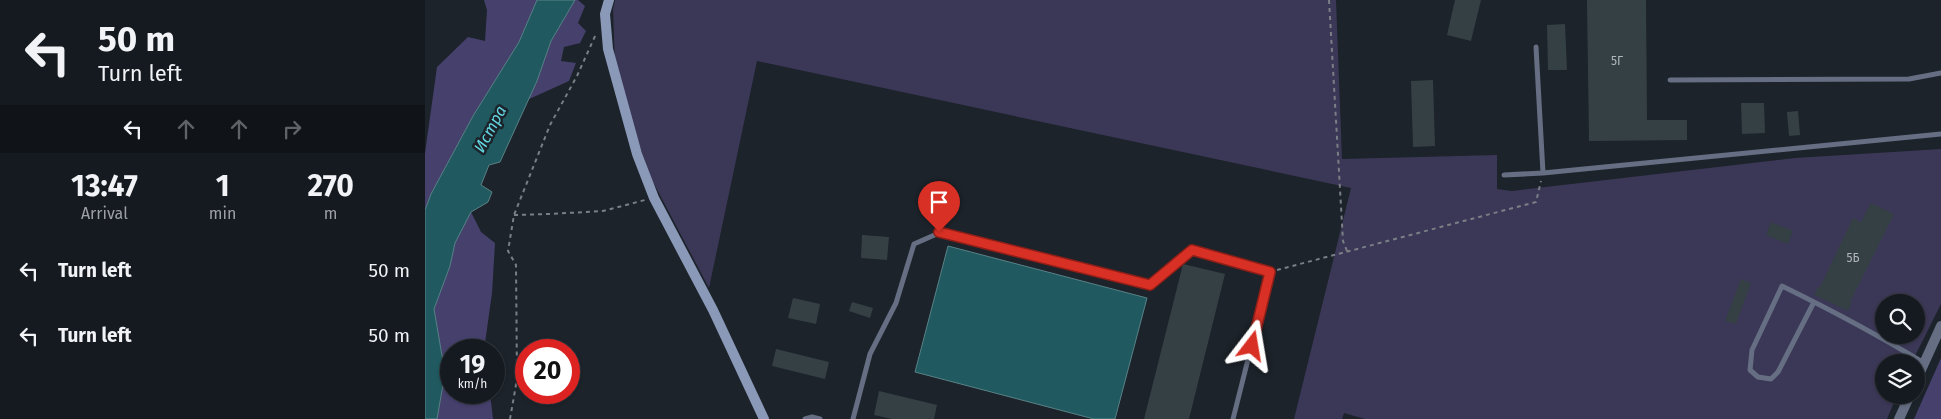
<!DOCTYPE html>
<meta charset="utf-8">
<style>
:root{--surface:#151a20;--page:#1e2329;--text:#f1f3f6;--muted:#9da1a5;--line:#34383e}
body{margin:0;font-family:"Fira Sans",sans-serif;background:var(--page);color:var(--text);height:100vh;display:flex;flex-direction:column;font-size:19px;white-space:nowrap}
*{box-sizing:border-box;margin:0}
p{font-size:16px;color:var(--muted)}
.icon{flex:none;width:28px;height:28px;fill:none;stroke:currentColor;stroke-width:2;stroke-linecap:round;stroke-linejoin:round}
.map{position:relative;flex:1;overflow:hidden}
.drawer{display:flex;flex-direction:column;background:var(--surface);width:425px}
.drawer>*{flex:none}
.guide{background:#151a20;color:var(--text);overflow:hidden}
.controls{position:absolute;left:1450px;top:294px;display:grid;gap:10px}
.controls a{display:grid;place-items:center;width:50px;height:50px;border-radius:50%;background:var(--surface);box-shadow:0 1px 4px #0004,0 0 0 1px var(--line);font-size:25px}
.speed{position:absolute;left:15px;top:339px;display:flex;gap:10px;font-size:25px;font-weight:700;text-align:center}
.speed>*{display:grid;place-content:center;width:65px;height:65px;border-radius:50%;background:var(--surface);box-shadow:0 1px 4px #0004,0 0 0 1px var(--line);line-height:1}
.speed small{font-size:12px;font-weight:400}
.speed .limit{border:8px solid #d22;background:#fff;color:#111}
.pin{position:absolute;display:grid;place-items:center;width:42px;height:42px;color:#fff;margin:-51px -21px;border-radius:50% 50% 50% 0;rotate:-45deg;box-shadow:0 0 5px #0007}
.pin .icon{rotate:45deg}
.me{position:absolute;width:55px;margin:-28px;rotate:14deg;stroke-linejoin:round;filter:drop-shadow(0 0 4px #0008)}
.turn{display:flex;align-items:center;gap:18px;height:105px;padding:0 15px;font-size:22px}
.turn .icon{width:65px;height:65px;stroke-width:2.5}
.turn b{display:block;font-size:35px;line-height:42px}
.lanes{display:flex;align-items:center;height:48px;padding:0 15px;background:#0003;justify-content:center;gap:25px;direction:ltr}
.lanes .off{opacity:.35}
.eta{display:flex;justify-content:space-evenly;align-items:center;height:85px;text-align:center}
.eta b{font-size:30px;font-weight:700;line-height:35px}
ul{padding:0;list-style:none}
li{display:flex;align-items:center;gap:15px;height:65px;padding:0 15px}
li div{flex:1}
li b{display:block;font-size:19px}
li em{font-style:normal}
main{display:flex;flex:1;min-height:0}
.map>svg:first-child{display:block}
</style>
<main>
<section class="drawer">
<div class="guide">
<div class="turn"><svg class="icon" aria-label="left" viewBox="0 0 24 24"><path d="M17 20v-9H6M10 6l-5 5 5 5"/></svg><div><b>50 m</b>Turn left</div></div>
<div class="lanes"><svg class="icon" aria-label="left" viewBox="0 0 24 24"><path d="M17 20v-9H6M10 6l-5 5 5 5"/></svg><svg class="icon off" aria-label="ahead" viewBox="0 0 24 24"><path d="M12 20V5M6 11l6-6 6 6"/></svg><svg class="icon off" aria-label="ahead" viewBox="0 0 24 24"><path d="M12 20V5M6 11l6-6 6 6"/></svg><svg class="icon off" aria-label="right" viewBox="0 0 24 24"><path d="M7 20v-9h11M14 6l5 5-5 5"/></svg></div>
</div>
<div class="eta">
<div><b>13:47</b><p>Arrival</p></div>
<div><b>1</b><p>min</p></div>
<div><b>270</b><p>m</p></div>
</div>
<ul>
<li><svg class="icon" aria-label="left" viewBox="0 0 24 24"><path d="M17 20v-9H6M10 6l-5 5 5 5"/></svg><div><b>Turn left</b></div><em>50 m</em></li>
<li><svg class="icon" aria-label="left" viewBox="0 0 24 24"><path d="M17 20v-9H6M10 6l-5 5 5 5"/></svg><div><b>Turn left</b></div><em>50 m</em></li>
</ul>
</section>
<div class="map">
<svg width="1516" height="419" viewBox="0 0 1516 419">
<rect width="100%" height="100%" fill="#1c232a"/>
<path fill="#3b3756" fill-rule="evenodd" d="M190,0h721l6,159 155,-4v34l15,2 283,-33 146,-9v155l-29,58h-28v33h13l-10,24h-522l-21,-6 -2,6h-48l57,-231 -594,-127 -48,227 -57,-108 -30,-82 -7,-31 -2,-58zM1459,302h32v33h-32z"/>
<path fill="#46406d" d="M59,0h53l-18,42 -46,74 -42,78 -6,16v-57l12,-86 31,-30 17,4 2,-31z
M150,0h3l7,6 -7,17 8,8 -6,12 -16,4 -3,14 15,2 -7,18 -42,19 10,-19 14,-40z
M46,212l10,20 14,11 -3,50 -8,57h-33v42l39,1 3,26h-56l8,-46 -11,-64 16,-43 5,-23z
M1516,358v61h-27z"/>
<path fill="#205a60" stroke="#588287" d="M112,0h38l-24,41 -14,40 -37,81 -11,3 -8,20 11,7 -4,10 -17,10 -16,31 -5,23 -16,43 11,64 -8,46h-12v-209l6,-16 42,-78 46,-74z
M523,246l199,52 -32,121h-21l-179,-47z"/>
<path fill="#354045" d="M1030,0h26l-10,41 -24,-6z
M1162,0h59l1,120h40v20l-98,1z
M1140,24l2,46h-19l-1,-45z
M1008,80l2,66 -22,1 -2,-66z
M1316,103h23l1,30 -23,1z
M1373,111l2,24 -11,1 -2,-24z
M1446,203l23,11 -44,88 2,1 -4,8 -34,-16 4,-8h2l33,-69 8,4z
M1346,222l22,9 -5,13 -22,-9z
M437,235l27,2 -2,23 -26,-2z
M758,264l42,10 -36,145h-45z
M1316,279l10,4 -15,41 -11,-3z
M368,298l27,6 -4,20 -28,-6z
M427,302l21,6 -3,10 -21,-7z
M351,349l53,13 -4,17 -53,-13z
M454,391l58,14 -3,14h-42l-18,-4z"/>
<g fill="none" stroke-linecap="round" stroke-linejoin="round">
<path stroke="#797f85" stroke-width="2" stroke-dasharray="4 4" stroke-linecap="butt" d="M904,0l14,241 4,10
M89,215l36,-1 53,-3 42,-11
M852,270l259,-68 5,-21
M85,419l7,-40 -1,-114 -8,-14 6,-36 36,-90 27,-49 19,-42"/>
<path stroke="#656e82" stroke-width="5" d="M1111,47l7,126 398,-39
M1245,80l239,-1 32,-6
M1079,175l39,-2
M1389,302l-36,70 -7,7 -13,-2 -8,-7 2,-20 30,-64c49,24 96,49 142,77
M380,419l7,-2 8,2
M428,419l17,-65 26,-51 18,-59 25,-11 211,52 42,-35 78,22 -37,147"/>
<path stroke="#656e82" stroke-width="10" d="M1491,381l25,-55
M1474,419l11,-24"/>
<path stroke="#8b99b9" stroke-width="10" d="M184,0l-4,14 3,35 29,105 17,44 59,112 51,109"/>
</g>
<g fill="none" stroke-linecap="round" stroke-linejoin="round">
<defs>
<path id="route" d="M514,232l211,53 42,-35 78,22 -18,74"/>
</defs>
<use href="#route" stroke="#8d1f18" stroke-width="12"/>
<use href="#route" stroke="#d93025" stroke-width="9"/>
</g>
<g text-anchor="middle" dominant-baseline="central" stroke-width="5" stroke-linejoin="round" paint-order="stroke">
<g font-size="12" fill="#b0b6bc">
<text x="1192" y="61">5Г</text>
<text x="1428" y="258">5Б</text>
</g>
<g font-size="16" font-style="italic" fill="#63d6e1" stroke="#1c232a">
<text transform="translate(65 129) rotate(-62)">Истра</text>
</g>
</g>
</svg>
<div class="controls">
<a><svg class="icon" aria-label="search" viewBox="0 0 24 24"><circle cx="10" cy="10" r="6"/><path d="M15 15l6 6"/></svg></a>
<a><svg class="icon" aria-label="layers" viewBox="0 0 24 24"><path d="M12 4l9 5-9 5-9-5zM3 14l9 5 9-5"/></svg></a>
</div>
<div class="speed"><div>19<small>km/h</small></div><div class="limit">20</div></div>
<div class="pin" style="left:514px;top:232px;background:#d93025"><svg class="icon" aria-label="arrive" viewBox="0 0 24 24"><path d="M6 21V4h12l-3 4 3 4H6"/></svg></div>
<svg class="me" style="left:827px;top:346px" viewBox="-20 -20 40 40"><path d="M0-17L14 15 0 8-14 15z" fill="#d93025" stroke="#fff" stroke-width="4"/></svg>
</div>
</main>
